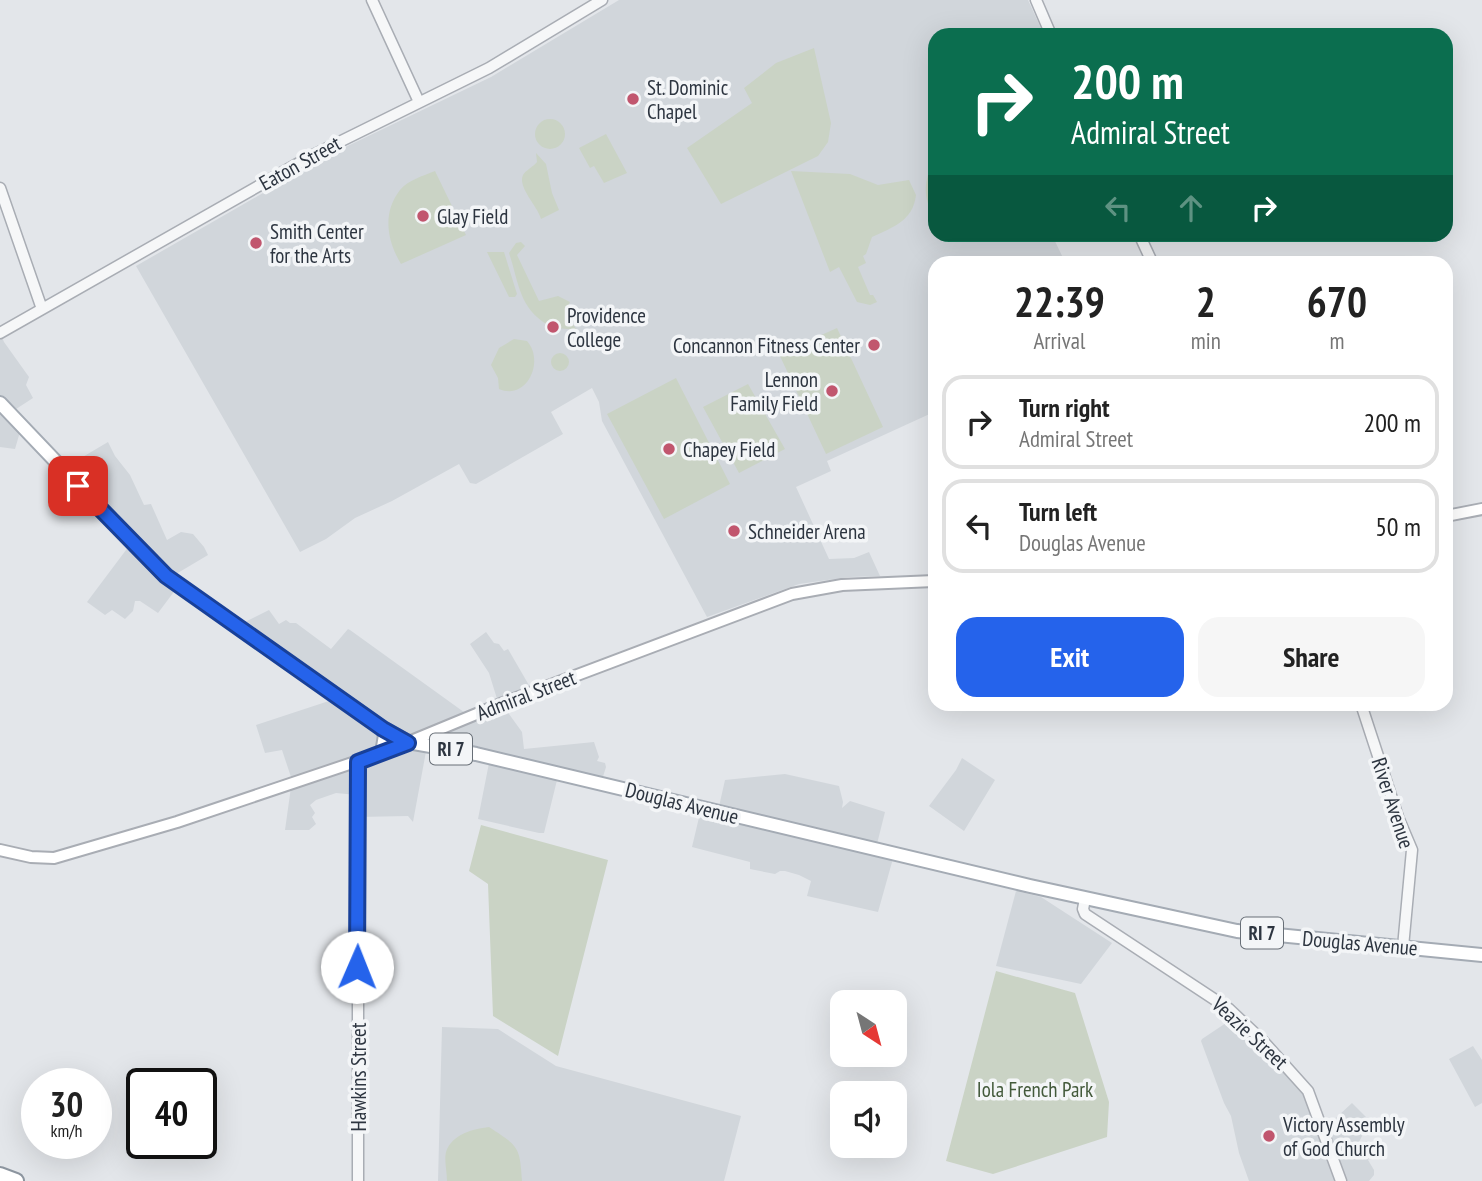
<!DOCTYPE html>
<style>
:root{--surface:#fff;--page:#f6f6f6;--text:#222;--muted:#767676;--line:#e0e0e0;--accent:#2563eb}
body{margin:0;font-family:"PT Sans Narrow",sans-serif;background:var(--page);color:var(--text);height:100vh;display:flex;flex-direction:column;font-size:26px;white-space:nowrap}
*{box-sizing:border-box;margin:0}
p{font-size:23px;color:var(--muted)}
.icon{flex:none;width:38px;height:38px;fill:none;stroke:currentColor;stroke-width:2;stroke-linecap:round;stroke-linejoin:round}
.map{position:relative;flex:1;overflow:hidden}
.side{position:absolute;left:928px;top:256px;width:525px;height:455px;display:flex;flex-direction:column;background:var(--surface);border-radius:21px;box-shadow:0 7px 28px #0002}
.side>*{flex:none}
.top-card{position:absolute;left:928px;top:28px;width:525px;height:214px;border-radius:21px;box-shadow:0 7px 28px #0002;background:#0b6e4f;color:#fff;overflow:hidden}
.needle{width:46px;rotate:144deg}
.controls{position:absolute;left:830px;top:990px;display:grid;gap:14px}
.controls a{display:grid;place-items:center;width:77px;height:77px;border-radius:14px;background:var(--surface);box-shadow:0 7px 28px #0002;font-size:35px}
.speed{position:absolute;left:21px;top:1068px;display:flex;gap:14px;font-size:35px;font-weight:700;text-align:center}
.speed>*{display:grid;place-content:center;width:91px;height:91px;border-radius:50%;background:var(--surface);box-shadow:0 7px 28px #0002;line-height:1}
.speed small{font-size:18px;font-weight:400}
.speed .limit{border:4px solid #111;border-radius:10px;background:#fff;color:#111}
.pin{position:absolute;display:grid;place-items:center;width:60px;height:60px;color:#fff;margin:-30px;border-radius:14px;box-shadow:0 4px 10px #0006}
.me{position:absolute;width:77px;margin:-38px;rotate:1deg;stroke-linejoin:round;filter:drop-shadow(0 0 5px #0008)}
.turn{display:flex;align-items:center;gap:24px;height:147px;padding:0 28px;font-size:32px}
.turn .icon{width:91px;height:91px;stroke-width:2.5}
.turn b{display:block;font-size:49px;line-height:60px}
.lanes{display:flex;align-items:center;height:66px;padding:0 28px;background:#0003;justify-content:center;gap:35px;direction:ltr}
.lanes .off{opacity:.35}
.eta{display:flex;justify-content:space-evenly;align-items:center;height:119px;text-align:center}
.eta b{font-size:42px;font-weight:700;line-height:49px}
.button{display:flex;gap:14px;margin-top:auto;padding:14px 28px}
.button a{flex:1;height:80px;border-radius:21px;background:var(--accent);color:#fff;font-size:28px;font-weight:700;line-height:80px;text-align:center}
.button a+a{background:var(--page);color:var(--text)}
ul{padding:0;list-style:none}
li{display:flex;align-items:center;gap:21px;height:94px;margin:0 14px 10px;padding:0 14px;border:4px solid var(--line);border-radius:21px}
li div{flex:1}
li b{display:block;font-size:26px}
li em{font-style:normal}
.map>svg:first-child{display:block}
</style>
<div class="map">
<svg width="1482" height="1181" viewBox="0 0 1482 1181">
<rect width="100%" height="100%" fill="#e3e6ea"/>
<path fill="#d1d6db" d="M619,0h409l16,35h-110v199l118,1 13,27h-131v150l-107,49 4,10 -35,16 33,72 25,-1 15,-6 11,24 -31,1 -50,7 -92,33 -105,-196 -3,-19 -7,-14 -41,24 12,22 -87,50 -6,-1 -11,-19 -67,37 -37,17 -29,21 -26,13 -164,-286 195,-112 160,-77z
M0,332l4,10 25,35 -3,8 7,13 -20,13 9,14 -7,24 -15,-2z
M108,442l7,14 15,19 14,30 7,-1 16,36 14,-8 12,2 11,13 4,8 -37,22 8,8 -21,28 -18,-12h-5l-2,10 -8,8 -13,-9 -7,5 -18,-13 45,-60 -68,-74z
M269,610l10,14 7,-4 4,3h6l35,26 17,-20 2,1 118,85 30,-13 -9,-29 -19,-29 16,-12 8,11 5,1 5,7 4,-2 22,38 1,3 -25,11 3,13 13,18 2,17 70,-7 5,15 -2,4 8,2 1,4 -5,16 -43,-7 -14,57h-5l-61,-14 12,-61 -63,-12 -14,76 -5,-6 -50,1 -1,-22 -21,-2 -20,7 -6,5 5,8 -3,4 4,7 -7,6h-24l7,-50 -10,-30 -17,3 -9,-28 82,-27 -99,-73z
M962,758l33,22 -31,51 -35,-25 27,-36z
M785,774l54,12 4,16 -1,6 8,-7 35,11 -9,36 18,7 -16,57 -71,-16 4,-15 -12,-6 -14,-4h-5l-5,3 -25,-5v-7l-58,-15 9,-38 17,2 7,-31z
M1016,891l25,6 71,46 -31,41 -85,-18z
M1234,1012l52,50 38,67 28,-26 17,17 -11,9 4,7 -3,6 8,-1 6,11 -5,8 6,10v5l-5,6h-120l-10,-28 -8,-37 -7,-13 -23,-62 1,-2 24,-16z
M442,1027l56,2 58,37 185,50 -17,65h-286z
M1473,1046l9,14v43l-7,4 -26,-48z"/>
<path fill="#cad3c5" d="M814,48l17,75 -3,19 -10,14 -97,48 -34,-56 65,-45 -8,-15 32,-25z
M535 134a15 15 0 1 1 30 0a15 15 0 1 1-30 0Z
M606,134l21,39 -23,10 -10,-17 -4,2 -11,-20z
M536,153l10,11 6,29 7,17 -18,9c-2,-11 -24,-32 -18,-44 2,-4 11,-9 14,-13z
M934,163l-2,25 2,28c-11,-17 -11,-36 0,-53z
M435,171l31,64 -65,29c-14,-23 -19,-51 -1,-74 8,-10 23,-14 35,-19z
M791,171l59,3 28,11 31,-5 7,15c-3,26 -23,32 -44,42l-6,17 -3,2 3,7 -8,4 12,28h3l4,7 -7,3 -13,-3 -18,-35 -9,5z
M521,242l4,4 -8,9 22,46 19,-5 12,6c-7,12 2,20 7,28l-20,-2 -1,-5 -8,2c-29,-17 -29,-42 -39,-72l7,-10z
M487,252h17l13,42 -2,3h-6z
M837,328l46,99 -57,27 -47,-100z
M514,339l13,2c18,20 0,60 -28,48l-1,-11 -7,-13 8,-17z
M551 362a9 9 0 1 1 18 0a9 9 0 1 1-18 0Z
M676,378l54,106 -66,35 -57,-105z
M748,384l37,65 -46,24 -36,-66z
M481,825l127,35 -50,196 -65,-40 -5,-132 -19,-13z
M996,971l79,22 34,109 -2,35 -114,37 -47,-13z
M489,1127c29,19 31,19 33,54h-75c0,-9 -3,-21 -1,-29 6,-18 27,-23 43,-25z"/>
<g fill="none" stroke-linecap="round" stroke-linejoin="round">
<defs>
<path id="tertiary" d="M372,0l47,102
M1036,0l15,35
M0,188l42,121
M1139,234l13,28
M0,333l313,-178 176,-87 113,-68
M1361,704l37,113 14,33 -9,97
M358,762v419
M1085,899l-2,10 2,5 144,95 35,33 44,49 33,90"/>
<path id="secondary" d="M1446,516l36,-7
M0,850l31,7 23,1 123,-36 205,-69 121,-50 289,-109 50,-9 92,-4"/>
<path id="primary" d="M0,403l162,170 219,154 27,15 68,12 554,132 207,45 245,24
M381,727l4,8 -3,18"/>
<path id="motorway" d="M0,1175l16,6"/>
</defs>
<use href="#tertiary" stroke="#a9adb4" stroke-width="13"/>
<use href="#secondary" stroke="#a9adb4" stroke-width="14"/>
<use href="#primary" stroke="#a4abb4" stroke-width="16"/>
<use href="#motorway" stroke="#8c959f" stroke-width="18"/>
<use href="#tertiary" stroke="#f6f7f8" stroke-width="10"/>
<use href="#secondary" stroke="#fff" stroke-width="10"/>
<use href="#primary" stroke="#fff" stroke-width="12"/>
<use href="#motorway" stroke="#fff" stroke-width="14"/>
</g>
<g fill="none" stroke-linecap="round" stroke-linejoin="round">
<defs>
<path id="route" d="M78,486l88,90 217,153 25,14 -50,19 -1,205"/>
</defs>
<use href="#route" stroke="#184099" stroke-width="18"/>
<use href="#route" stroke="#2563eb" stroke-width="12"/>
</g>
<g fill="#c1566e" stroke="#f3f5f7" stroke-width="2.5">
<circle cx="633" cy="99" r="7"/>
<circle cx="423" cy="216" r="7"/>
<circle cx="256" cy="243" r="7"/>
<circle cx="553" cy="327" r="7"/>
<circle cx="874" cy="345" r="7"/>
<circle cx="832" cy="391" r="7"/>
<circle cx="669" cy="449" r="7"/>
<circle cx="734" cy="531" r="7"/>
<circle cx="1269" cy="1136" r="7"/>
</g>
<g text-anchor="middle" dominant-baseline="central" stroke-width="7" stroke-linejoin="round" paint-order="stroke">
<g fill="#f3f5f7" stroke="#686f77" stroke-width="2">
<rect x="430" y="733.5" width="42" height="31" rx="5"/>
<rect x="1241" y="917.5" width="42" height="31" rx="5"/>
</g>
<g font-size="19" font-weight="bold" fill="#2d3540">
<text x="451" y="749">RI 7</text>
<text x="1262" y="933">RI 7</text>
</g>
<g font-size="21" fill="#2d3540" stroke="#f3f5f7" text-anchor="start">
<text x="647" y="87">St. Dominic<tspan x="647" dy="24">Chapel</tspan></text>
<text x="437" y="216">Glay Field</text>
<text x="270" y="231">Smith Center<tspan x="270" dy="24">for the Arts</tspan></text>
<text x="567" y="315">Providence<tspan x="567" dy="24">College</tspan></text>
<text x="860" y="345" text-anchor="end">Concannon Fitness Center</text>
<text x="818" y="379" text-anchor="end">Lennon<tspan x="818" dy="24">Family Field</tspan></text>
<text x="683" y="449">Chapey Field</text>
<text x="748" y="531">Schneider Arena</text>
<text x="1283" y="1124">Victory Assembly<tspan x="1283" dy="24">of God Church</tspan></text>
</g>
<g font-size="21" fill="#2d3540" stroke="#f3f5f7">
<text transform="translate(300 163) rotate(-29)">Eaton Street</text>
<text transform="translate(526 695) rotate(-21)">Admiral Street</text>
<text transform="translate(682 803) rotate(14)">Douglas Avenue</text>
<text transform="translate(1393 803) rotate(72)">River Avenue</text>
<text transform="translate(1360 943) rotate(5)">Douglas Avenue</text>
<text transform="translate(1250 1033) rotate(43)">Veazie Street</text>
<text transform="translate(358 1077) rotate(-90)">Hawkins Street</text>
</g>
<g font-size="21" fill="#435a3b" stroke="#f3f5f7">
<text x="1035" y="1089">Iola French Park</text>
</g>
</g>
</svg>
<div class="controls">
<a><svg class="needle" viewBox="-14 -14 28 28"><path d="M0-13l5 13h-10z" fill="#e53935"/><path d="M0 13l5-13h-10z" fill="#767676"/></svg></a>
<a><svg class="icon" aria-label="sound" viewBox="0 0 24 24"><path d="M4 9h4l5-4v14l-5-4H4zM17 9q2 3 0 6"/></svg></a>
</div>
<div class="speed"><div>30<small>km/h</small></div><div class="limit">40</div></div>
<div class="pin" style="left:78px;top:486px;background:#d93025"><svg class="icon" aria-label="arrive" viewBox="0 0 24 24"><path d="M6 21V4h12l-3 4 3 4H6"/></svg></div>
<svg class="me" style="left:357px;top:967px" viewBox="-20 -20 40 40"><circle r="19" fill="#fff"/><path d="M0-13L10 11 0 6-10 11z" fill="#2563eb"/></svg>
<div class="top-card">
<div class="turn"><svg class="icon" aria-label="right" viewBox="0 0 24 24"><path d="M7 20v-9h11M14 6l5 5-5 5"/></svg><div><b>200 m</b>Admiral Street</div></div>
<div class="lanes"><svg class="icon off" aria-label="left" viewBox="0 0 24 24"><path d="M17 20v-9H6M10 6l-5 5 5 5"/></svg><svg class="icon off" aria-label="ahead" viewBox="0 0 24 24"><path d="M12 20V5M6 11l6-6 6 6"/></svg><svg class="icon" aria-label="right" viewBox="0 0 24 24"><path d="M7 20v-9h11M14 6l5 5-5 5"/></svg></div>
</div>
<section class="side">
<div class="eta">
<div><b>22:39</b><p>Arrival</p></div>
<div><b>2</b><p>min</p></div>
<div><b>670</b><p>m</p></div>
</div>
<ul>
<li><svg class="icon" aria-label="right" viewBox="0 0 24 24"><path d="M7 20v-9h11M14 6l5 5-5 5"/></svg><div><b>Turn right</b><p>Admiral Street</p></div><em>200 m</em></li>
<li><svg class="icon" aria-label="left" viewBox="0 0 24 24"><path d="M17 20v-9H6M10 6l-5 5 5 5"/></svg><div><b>Turn left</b><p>Douglas Avenue</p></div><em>50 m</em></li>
</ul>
<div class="button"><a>Exit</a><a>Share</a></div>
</section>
</div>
